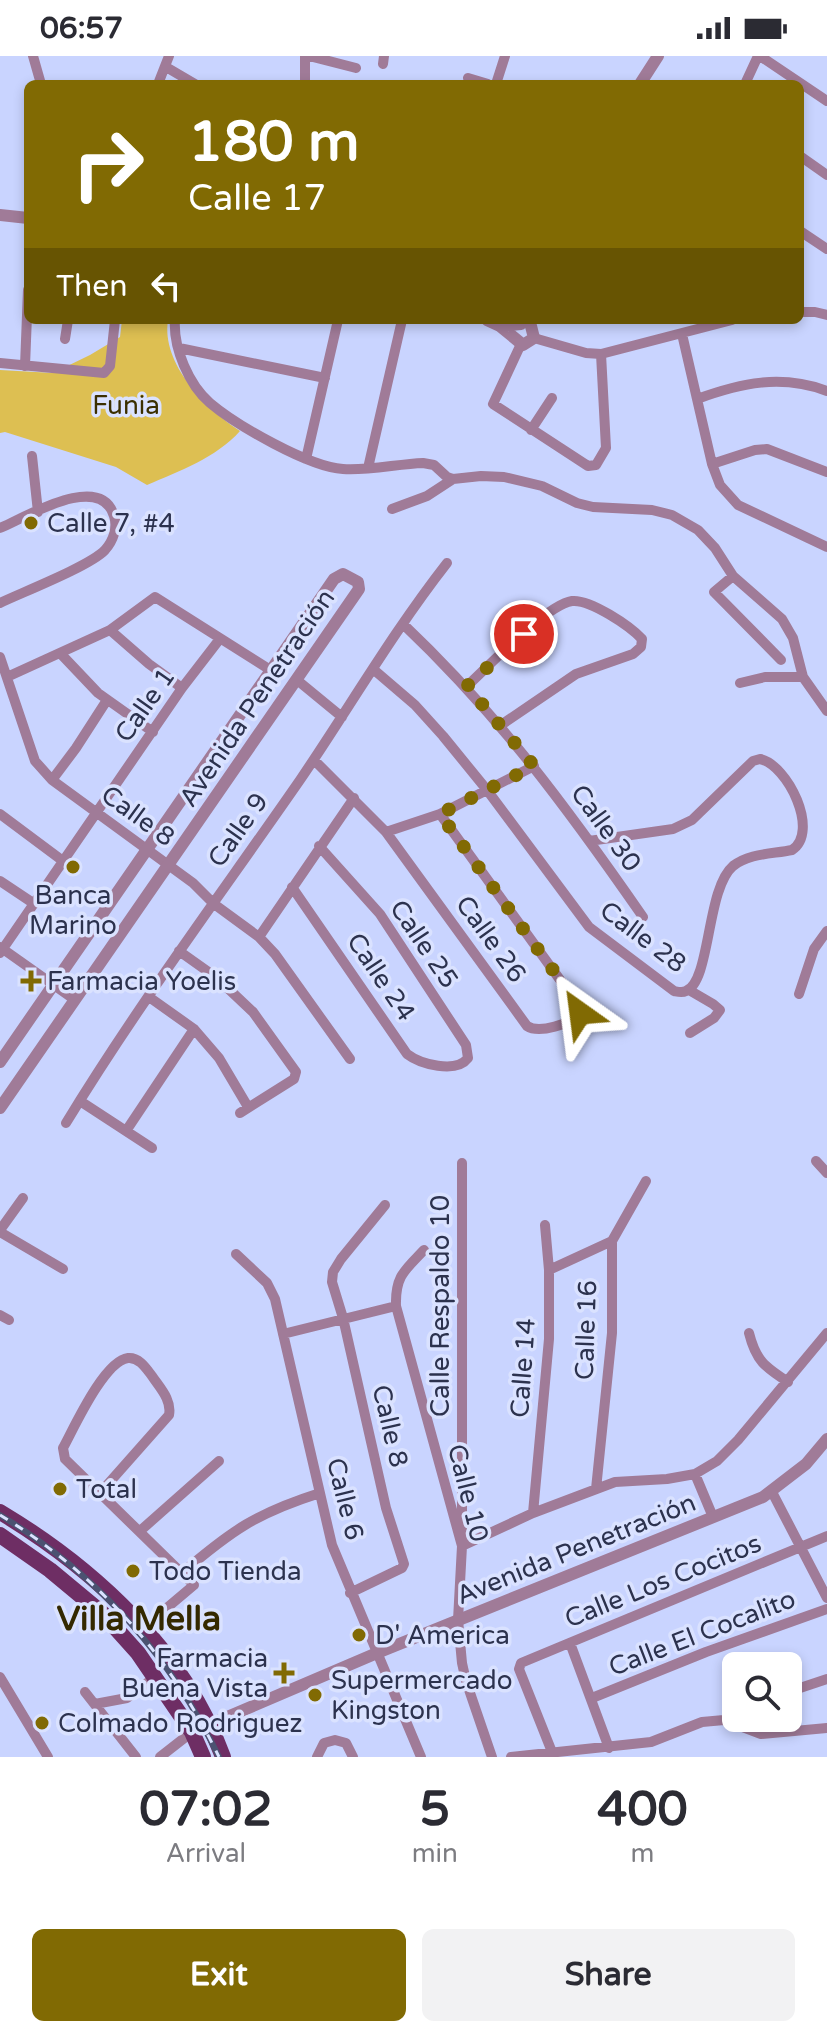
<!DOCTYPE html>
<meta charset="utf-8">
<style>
:root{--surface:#fff;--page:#f2f2f3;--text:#2b2b33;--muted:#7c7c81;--accent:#816a03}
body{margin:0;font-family:"Varela Round",sans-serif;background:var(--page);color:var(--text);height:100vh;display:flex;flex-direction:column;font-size:30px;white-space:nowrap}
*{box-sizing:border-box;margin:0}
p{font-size:26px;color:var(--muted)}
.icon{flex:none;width:44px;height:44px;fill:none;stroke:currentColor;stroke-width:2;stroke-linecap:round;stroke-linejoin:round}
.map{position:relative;height:1701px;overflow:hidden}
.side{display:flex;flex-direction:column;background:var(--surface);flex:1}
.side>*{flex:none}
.hud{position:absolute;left:24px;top:24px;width:780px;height:244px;border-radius:12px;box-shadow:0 4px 12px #0003;background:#816a03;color:#fff;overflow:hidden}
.controls{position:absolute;left:722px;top:1596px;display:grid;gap:16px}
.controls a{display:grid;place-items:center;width:80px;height:80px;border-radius:12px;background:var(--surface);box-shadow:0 4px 12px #0003;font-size:40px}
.pin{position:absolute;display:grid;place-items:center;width:68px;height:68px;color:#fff;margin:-34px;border:4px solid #fff;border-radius:50%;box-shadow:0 2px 8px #0007}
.me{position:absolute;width:88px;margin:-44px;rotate:329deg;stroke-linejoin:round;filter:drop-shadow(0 0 6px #0008)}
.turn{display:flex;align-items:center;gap:28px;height:168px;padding:0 32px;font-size:36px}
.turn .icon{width:104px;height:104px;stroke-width:2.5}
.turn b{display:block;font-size:56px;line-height:68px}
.then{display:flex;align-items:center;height:76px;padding:0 32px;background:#0003;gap:16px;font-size:30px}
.eta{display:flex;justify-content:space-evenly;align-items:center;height:136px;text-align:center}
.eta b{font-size:48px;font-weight:700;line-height:56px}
.primary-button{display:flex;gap:16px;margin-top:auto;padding:16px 32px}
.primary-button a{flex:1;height:92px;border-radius:12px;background:var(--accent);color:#fff;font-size:32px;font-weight:700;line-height:92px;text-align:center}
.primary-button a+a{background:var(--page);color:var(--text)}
.status{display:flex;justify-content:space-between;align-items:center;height:56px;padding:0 40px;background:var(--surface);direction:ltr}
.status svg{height:22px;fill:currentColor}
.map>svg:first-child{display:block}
</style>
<div class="status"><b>06:57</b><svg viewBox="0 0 49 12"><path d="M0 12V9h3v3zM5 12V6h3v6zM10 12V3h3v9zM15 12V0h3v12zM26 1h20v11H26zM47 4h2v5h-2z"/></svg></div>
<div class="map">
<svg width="827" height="1701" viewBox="0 0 827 1701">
<rect width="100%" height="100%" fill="#c9d4ff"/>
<path fill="#ddbf52" d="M122,264h46c-7,44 38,89 72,111 -24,27 -61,40 -93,54l-31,-18 -111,-35 -5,1v-63l53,3 37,-18 30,-18z"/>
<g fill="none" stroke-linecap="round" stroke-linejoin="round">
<path stroke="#a07b98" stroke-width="10" d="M33,0l8,28
M309,0l47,12
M760,0l67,45
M383,8l1,-8
M166,11l29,17
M468,22l20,6
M158,28l11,-28
M305,28v-28
M496,28l9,-28
M745,28l13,-28
M800,100l27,19
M800,175l27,18
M800,256h15l12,3
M175,264c-2,28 14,65 35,83 26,22 99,64 133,66 23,2 55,-5 80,-6l11,2 13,12 6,2 28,-3 23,1 38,9 35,17 16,4 59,3 20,5 26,15 17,18 18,28 49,43 11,19 10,39 24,34
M682,278l30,130 8,21 18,20 89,42
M534,282l52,15 15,1 131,-34
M65,283l3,-19
M521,288l-28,60 95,62 8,-1 10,-17 -5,-94
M179,292l146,30
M0,307l104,10 6,-7 5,-46
M25,310l3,-76
M697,343c44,-16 84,-25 130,-8
M531,374l21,-32
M32,400l6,56
M306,403l32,-139
M712,408l43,-14 12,-1 60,23
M368,412l34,-148
M392,453l35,-13 26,-17
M0,472c26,-11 101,-57 114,-12 4,12 -1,25 -9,34 -15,16 -82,42 -105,53
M733,520l-19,16 67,68
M403,568c96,91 165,185 240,293
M110,574l39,34 33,24
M60,597l38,40 55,39
M0,601l35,104 17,19 141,103 21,21 45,33 16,17 75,105
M373,613l42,36 28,31 44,54 102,137 85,64c5,1 8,2 12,0 25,-10 20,-102 47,-125 16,-13 40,-12 59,-16 28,-18 -4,-85 -32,-91l-7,2 -61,59 -19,9 -84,12
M7,621l103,-47 45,-33 117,74
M297,624l45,37
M740,627l25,-6h38
M467,630c21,-19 79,-81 105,-85 18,-2 58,25 70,38l-1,8 -8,7 -57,20 -75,51
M314,704l72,72 141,194c12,8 44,-2 53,-13l-1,-7 -139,-192
M52,724l24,-32 31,-48
M0,758l63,47
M386,776l54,-18 94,-48
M0,825l33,22
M292,831l115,167c13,10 49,20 61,4l-2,-13 -86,-131 -61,-68
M259,881l95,-139
M0,891l75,53
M179,895l38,27 36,34 43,60 -2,7 -54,34
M0,897l182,-265 37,-48
M689,934l24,14 7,6 -6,8 -24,15
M799,938l15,-45 13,-18
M149,941l45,32 25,29 29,49
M80,1045l72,47
M66,1067c72,-118 155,-229 234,-343 49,-72 93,-148 147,-217
M126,1075l68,-102
M816,1105l11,12
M462,1107v383l71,-33 82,-31 52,-3 28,-5 22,-13 21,-21 89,-107
M0,1174l23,-32
M0,1176l63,37
M424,1194c-19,20 -29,26 -28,56l66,240 -4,74 4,43 4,18 26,76
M236,1198l31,29 8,16 57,246 89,212
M549,1214l63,-29
M0,1259l9,5
M749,1277c7,28 16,34 39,49
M283,1278l113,-28
M695,1418l18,43
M596,1433l16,-156v-92l34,-60
M772,1436l55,106
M100,1437l69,-78c3,-15 -9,-27 -17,-39 -6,-8 -13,-19 -24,-18 -24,3 -54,70 -65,90l2,11 129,126 -51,43
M533,1457l16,-174v-69l-4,-45
M140,1475l79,-70
M182,1517c50,-43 75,-60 138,-80
M350,1537l52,-25 2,-4 -18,-56 -43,-190 -11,-36 1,-10 8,-13 44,-54
M570,1587l39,105
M0,1621l48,80
M85,1636l51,65
M788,1636l39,-13
M592,1642l114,-46 121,-43
M95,1648l32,-6 28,-21
M724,1664l37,14 66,-6
M552,1696l-33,-83 2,-6 306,-127
M160,1701l32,-25
M317,1701l7,-14 11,-3 11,3 7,14
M511,1701l140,-15 51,-20 22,-2 12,-9"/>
<path stroke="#a07b98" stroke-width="12" d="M640,28l18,-28
M0,159l28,3
M487,264l13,6 23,19 11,-7 -3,-12
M500,270l21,-2
M0,1006l334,-483 9,-5 15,8 1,7 -359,519
M192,1676l185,-79 386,-156 43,-33 21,-25"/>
<path stroke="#6e2e64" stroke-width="16" d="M0,1456c95,57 184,139 223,245
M0,1479l50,35 53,44 35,39 54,79 11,25"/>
<defs>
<path id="rail" d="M0,1459c97,59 170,140 219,242"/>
</defs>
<use href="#rail" stroke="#4b5271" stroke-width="6"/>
<use href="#rail" stroke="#dae2ff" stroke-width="3" stroke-dasharray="9" stroke-linecap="butt"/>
</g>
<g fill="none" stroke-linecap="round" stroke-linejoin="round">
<path stroke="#816a03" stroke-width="14" stroke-dasharray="0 25.2" d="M524,578l-57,52 67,80 -94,48 139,192 1,7"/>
</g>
<g fill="#816a03" stroke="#dae2ff" stroke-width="3">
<circle cx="31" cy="467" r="8"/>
<circle cx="73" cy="811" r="8"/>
<path d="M27 913h8v8h8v8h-8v8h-8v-8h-8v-8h8z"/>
<circle cx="60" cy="1433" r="8"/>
<circle cx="133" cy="1515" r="8"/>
<circle cx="359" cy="1579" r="8"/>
<path d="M280 1605h8v8h8v8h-8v8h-8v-8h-8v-8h8z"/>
<circle cx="315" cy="1639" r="8"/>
<circle cx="42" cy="1667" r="8"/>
</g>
<g text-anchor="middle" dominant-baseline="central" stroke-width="7" stroke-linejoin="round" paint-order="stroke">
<g font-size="26" fill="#3b2f00" stroke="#dae2ff">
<text x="126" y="349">Funia</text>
</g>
<g font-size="26" fill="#2c324e" stroke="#dae2ff" text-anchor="start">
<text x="47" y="467">Calle 7, #4</text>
<text x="73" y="839" text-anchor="middle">Banca<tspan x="73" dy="30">Marino</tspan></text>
<text x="47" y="925">Farmacia Yoelis</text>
<text x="76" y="1433">Total</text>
<text x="149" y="1515">Todo Tienda</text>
<text x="375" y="1579">D' America</text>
<text x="268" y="1602" text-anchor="end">Farmacia<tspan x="268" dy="30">Buena Vista</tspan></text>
<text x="331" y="1624">Supermercado<tspan x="331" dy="30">Kingston</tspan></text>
<text x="58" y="1667">Colmado Rodriguez</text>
</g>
<g font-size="26" fill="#2c324e" stroke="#dae2ff">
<text transform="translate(257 642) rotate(-56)">Avenida Penetración</text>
<text transform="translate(145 649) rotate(-55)">Calle 1</text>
<text transform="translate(138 760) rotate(36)">Calle 8</text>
<text transform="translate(606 772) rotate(54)">Calle 30</text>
<text transform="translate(238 774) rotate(-55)">Calle 9</text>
<text transform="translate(643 881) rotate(37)">Calle 28</text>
<text transform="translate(491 883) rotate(54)">Calle 26</text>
<text transform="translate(424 888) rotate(56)">Calle 25</text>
<text transform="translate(381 921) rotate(56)">Calle 24</text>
<text transform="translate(440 1250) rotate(-90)">Calle Respaldo 10</text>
<text transform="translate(586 1274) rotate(-88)">Calle 16</text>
<text transform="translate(523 1312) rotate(-86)">Calle 14</text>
<text transform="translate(390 1370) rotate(77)">Calle 8</text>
<text transform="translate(468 1437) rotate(76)">Calle 10</text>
<text transform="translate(345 1443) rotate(76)">Calle 6</text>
<text transform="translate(576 1493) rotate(-22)">Avenida Penetración</text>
<text transform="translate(663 1525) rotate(-22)">Calle Los Cocitos</text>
<text transform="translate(702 1577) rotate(-21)">Calle El Cocalito</text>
</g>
<g font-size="34" font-weight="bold" fill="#342900" stroke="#dae2ff">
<text x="139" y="1563">Villa Mella</text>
</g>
</g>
</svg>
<div class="controls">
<a><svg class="icon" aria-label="search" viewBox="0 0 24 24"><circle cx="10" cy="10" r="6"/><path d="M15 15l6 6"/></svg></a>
</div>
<div class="pin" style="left:524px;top:578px;background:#d93025"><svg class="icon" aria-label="arrive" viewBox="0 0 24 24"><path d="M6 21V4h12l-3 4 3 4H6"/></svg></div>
<svg class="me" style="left:580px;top:957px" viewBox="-20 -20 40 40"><path d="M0-17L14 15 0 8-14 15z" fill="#816a03" stroke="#fff" stroke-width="4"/></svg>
<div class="hud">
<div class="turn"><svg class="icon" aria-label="right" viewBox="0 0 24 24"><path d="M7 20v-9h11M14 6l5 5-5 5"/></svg><div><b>180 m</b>Calle 17</div></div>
<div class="then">Then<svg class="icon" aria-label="left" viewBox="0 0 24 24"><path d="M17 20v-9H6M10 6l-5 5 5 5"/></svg></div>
</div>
</div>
<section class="side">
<div class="eta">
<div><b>07:02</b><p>Arrival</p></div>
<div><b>5</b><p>min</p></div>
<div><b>400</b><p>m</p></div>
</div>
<div class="primary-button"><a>Exit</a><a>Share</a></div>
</section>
